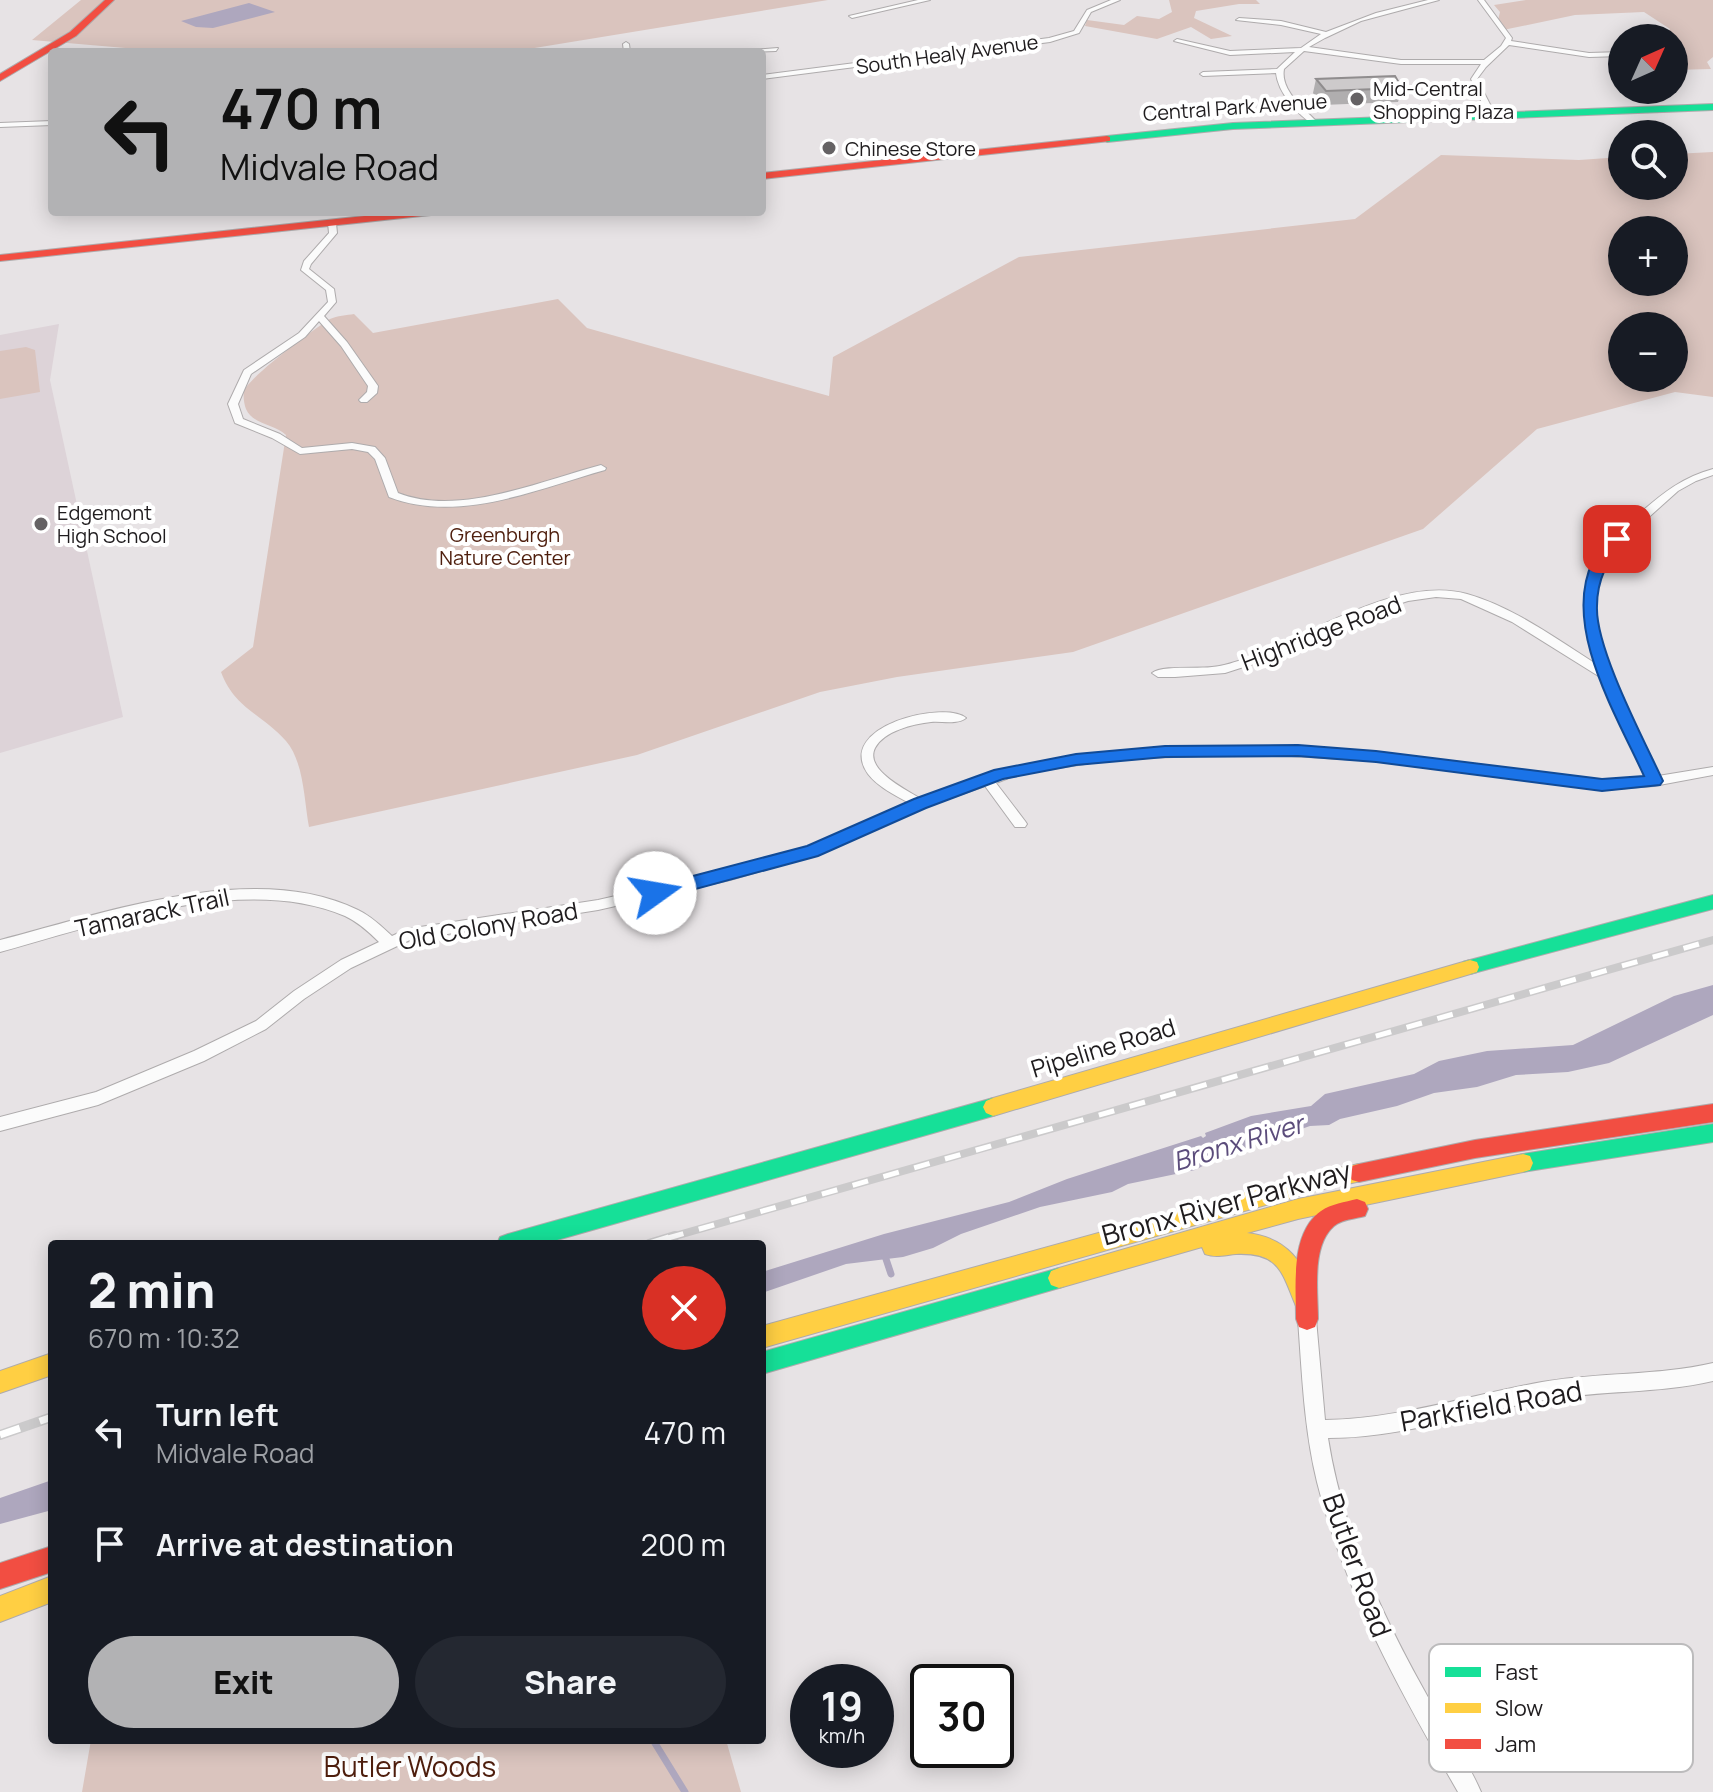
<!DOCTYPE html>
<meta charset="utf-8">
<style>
:root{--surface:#171b24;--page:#242831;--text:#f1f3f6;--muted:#9ea1a6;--accent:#b2b2b4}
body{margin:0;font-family:Manrope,sans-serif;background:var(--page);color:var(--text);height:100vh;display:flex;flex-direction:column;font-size:30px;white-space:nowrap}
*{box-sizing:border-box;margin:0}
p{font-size:26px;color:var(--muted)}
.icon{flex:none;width:44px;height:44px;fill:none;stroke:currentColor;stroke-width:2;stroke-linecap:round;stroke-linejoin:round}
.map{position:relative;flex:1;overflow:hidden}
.panel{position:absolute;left:48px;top:1240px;width:718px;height:504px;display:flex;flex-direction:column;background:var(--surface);border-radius:8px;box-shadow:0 4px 20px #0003}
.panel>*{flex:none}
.top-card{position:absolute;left:48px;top:48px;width:718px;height:168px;border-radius:8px;box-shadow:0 4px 20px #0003;background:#b2b2b4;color:#111;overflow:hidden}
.needle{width:52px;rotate:45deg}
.fabs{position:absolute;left:1608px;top:24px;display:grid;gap:16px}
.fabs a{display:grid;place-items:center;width:80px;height:80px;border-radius:50%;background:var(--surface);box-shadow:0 4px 20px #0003;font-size:40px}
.speed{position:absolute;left:790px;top:1664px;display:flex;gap:16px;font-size:40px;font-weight:700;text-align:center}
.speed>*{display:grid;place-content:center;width:104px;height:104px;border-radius:50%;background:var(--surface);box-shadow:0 4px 20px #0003;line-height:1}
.speed small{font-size:20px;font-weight:400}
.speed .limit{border:4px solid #111;border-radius:12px;background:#fff;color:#111}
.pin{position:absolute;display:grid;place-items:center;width:68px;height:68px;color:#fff;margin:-34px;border-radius:16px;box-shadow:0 4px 12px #0006}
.me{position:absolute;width:88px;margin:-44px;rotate:77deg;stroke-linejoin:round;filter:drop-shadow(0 0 6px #0008)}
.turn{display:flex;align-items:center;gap:28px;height:168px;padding:0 40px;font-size:36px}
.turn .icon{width:104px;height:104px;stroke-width:2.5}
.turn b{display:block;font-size:56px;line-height:68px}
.round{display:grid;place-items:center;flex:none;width:84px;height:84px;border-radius:42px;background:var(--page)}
.headline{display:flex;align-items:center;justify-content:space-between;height:136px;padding:0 40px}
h1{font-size:48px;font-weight:800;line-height:60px}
.action{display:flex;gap:16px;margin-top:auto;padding:16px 40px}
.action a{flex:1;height:92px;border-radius:48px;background:var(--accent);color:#111;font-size:32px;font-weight:800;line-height:92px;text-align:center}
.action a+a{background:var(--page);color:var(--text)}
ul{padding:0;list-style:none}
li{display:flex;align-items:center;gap:24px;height:112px;padding:0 40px}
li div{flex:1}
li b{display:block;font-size:30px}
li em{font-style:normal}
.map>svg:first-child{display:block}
</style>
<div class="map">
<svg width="1713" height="1792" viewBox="0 0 1713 1792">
<rect width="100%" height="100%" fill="#e7e3e5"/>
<path fill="#ddd3d8" d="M59,324l-9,56 73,337 -123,36v-418z"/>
<path fill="#dac4be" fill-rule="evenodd" d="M81,0h747l-318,52h-338l-140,-12z
M1169,0h87l4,4h-21l-43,7 -2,7 38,18 -21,3 -20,-12 -34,12 -72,-13 2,-6 37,5 13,-9 22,3 13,-7z
M1526,0h187v57l-6,5 4,7 -37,1v-18l12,-2 -20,-15 4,-6 -26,-17 -69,3 -72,15 -6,-6 3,-12 -6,-7z
M1713,152v245l-38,-5 -138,37 -114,100 -350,123 -176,25 -77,15 -183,63 -328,72c-5,-27 -5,-65 -23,-86 -24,-27 -51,-32 -65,-69l32,-25 33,-212c-11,-11 -33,-10 -40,-26 -2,-5 -3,-13 -2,-18 5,-14 71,-63 86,-72 7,-3 17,-4 24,-5l19,19 185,-34 29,29 242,68 4,-39 186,-100 336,-38 86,-64 138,5 43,-3v29h52v-32zM1622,230h52v52h-52zM1622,326h52v52h-52z
M26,347l9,3 5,42 -40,7v-48z
M91,1740h635l15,52h-659z"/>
<path fill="#aea7be" d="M249,3l26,9 -62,16 -17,-1 -15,-6z
M1713,985v30l-104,48 -41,9 -52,3 -39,12 -43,6 -37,13 -57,13 -11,6 -19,1 -94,33 -21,11 -67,14 -16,8 -72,15 -79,27 -28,14 -30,9 -57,7 -84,29v-21l122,-38 125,-32 58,-23 134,-43 2,2 3,-2 -1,-3 46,-17 60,-10 14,-12 89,-20 25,-13 48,-10 86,-6 101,-49z
M52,1480v30l-52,14v-26z"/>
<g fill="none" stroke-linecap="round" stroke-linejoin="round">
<path stroke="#aea7be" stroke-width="7" d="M885,1256l6,18
M653,1740l32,52"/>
<defs>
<path id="street" d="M918,0h12l-78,18 -3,-2z
M1111,0h9l-29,12 -12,21 -29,9 -288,37v-4l287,-37 25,-7 13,-21z
M1428,0h11l-78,21 -36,17 -16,9 92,13h83l17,-14 5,-8 -28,-38h6l28,38 -1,3 78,12 33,-1v4l-33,1 -80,-12 -23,22 -9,12 19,37 -4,2 -4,-2 -17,-37 10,-15h-80l-97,-13 -20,18c-4,22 21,40 34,54l-4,2c-16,-10 -36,-32 -38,-52l-73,3 -3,-2 3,-2 74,-3 18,-17 -65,3 -56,-14 3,-2 53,12 71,-3 20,-14 -40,-9 -45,-5 3,-2 42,3 45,11 50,-19z
M626,42l3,2 1,8h-6l-1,-8z
M778,48l-2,3 -29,1 3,-2z
M52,121v4l-52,2v-4z
M332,221l4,2 1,10 -26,31 -2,5 25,20 2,13 -12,14 23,26 31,44 -1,7 -10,9h-6l-2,-2 8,-8 1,-6 -27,-40 -22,-25 -14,16 -54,37 -13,30 5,15 37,15 22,14 50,-5 23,4 10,11 13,35c61,24 142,-12 203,-28l5,3 -1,2c-68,19 -147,54 -216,27l-14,-38 -7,-7 -16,-3 -52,5 -28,-16 -37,-15 -7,-19 16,-34 55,-37 29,-31 -2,-12 -25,-20 3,-9 25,-28 -1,-10z
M1713,469v6l-17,6 -18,10 -67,60c-44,62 19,166 47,225l55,-9v8l-59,11 -52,4 -226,-29 -118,-7 -140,5 -99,15 -23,9 29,38 2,3 -2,3h-10l-30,-41 -60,21 -108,48 -87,25 -132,30 -188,30 -59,28 -47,31 -38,30 -62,32 -106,44 -98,26v-14l96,-25 98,-41 62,-30 38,-30 47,-31 38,-18c-10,-10 -21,-20 -34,-26 -100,-43 -244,8 -345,36v-12c104,-27 256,-81 358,-30 13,6 23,16 34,26l15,-7 191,-29 132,-30 78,-23 101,-44c-14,-8 -31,-16 -41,-29 -34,-48 77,-74 98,-56 -9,7 -24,3 -35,4 -18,2 -47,9 -56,26 -11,22 32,42 46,51l59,-21 1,-2 37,-10 100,-15 140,-5 118,7 226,27 44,-3 -46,-100 -88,-55 -51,-23 -25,-2 -28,4 -28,9 -124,53 -31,10 -50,4h-17l-6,-4c10,-8 44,-4 60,-6 12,-1 23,-5 35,-9 62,-23 153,-83 220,-64 46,13 88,44 129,70 -12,-39 -20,-84 8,-118 10,-13 24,-22 36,-33 23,-20 43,-36 73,-44z
M1307,1311l6,2 3,6 9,101c74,-1 145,-25 217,-38 57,-10 115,-6 171,-19v18c-56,13 -113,9 -169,19 -73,13 -142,38 -216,38 14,90 52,173 96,252 18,34 42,67 57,102h-23c-57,-99 -113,-199 -141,-310 -13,-53 -15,-108 -19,-163l3,-6z"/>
<path id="fast" d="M1713,104v6l-480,19 -126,13 -5,-3 5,-3 126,-13z
M1713,895v14l-243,65 -7,-2 -2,-5 2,-5 7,-2z
M993,1098l7,3 3,6 -3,6 -7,3 -450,128h-46l3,-7 8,-3z
M1713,1124v18l-190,30 -7,-2 -3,-7 3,-7 7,-2z
M1059,1268l8,3 3,7 -3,7 -8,3 -297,86v-22z"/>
<path id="slow" d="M1470,960l7,2 2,5 -2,5 -484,144 -7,-3 -3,-6 3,-6 7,-3z
M1523,1154l7,2 3,7 -3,7 -7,2 -225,47 -51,14c41,5 57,29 68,66l-3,7 -8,4 -8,-4c-14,-33 -16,-54 -60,-52 -11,1 -20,4 -31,0l-3,-7 -143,41 -8,-3 -3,-7 3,-7 8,-3 239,-69z
M1359,1164l7,2 4,7 -4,7 -47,10 -557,158v-22l557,-154z
M52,1353v22l-52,18v-22z
M52,1576v26l-52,20v-26z"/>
<path id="jam" d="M105,0h9l-38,36 -76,45v-7l70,-42z
M1107,136l3,1v4l-348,38v-6z
M402,212h34l-5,3 -431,46v-6z
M1713,1104v18l-238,36 -116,24 -7,-2 -4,-7 4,-7 7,-2 116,-24z
M1357,1199l8,3 3,7 -3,7c-10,3 -23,3 -31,10 -23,20 -16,66 -16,93l-3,8 -8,3 -8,-3 -3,-8c0,-33 -6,-86 25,-108 10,-7 24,-9 36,-12z
M52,1546v26l-52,17v-26z"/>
</defs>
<use href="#street" stroke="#aeabac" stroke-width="2"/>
<use href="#fast" stroke="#aeabac" stroke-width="2"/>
<use href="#slow" stroke="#aeabac" stroke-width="2"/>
<use href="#jam" stroke="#aeabac" stroke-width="2"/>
<use href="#street" fill="#fbfbfb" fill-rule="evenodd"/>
<use href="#fast" fill="#16e098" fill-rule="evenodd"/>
<use href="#slow" fill="#ffcf43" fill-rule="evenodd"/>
<use href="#jam" fill="#f24e42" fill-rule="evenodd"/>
<defs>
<path id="rail-far1" d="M668,1238l1045,-298"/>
<path id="rail" d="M649,1244l26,-8
M0,1435l52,-18"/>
</defs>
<use href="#rail-far1" stroke="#cbcacb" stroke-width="8"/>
<use href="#rail" stroke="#cbcacb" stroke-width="10"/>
<use href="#rail-far1" stroke="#fff" stroke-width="5" stroke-dasharray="16" stroke-linecap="butt"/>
<use href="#rail" stroke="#fff" stroke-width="7" stroke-dasharray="21" stroke-linecap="butt"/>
</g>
<path fill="#b0aeaf" d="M1316,79l86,9 -4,14 -76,3 -9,-12z"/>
<path fill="#cdcacb" stroke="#908d8e" stroke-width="2" d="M1395,76l7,12 -76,3 -10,-12z"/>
<path fill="#1a73e8" stroke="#114b97" stroke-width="2" d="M1617,534l7,5c-16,21 -27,40 -27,67 -2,42 47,134 66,175l-3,4 -58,6 -226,-29 -78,-6 -133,1 -89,8 -73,14 -77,29 -108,48 -163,44 -9,-7 9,-7 152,-40 107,-47 80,-29 82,-16 89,-8 133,-1 78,6 226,28 42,-3c-27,-60 -83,-150 -51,-215 5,-10 13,-23 24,-27z"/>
<g fill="#656264" stroke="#fff" stroke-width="3">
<circle cx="1357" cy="99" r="8"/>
<circle cx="829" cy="148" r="8"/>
<circle cx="41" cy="524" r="8"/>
</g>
<g text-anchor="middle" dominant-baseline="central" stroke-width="8" stroke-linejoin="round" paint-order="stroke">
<g font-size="20" fill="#1f1c1e" stroke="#fff">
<text transform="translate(947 54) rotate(-8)">South Healy Avenue</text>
<text transform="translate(1235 107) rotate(-4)">Central Park Avenue</text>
</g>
<g font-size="20" fill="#1f1c1e" stroke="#fff" text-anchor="start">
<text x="1373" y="88">Mid-Central<tspan x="1373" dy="23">Shopping Plaza</tspan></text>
<text x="845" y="148">Chinese Store</text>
<text x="57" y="512">Edgemont<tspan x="57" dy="23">High School</tspan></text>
</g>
<g font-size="20" fill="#4e1e0d" stroke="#fff">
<text x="505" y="534">Greenburgh<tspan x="505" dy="23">Nature Center</tspan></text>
</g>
<g font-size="24" fill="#1f1c1e" stroke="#fff">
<text transform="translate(1321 632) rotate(-21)">Highridge Road</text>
<text transform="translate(152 912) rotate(-12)">Tamarack Trail</text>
<text transform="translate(488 925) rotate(-10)">Old Colony Road</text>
<text transform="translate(1103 1047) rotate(-17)">Pipeline Road</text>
</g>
<g font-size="26" font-style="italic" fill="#5b4c7b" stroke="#fff">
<text transform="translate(1238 1142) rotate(-17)">Bronx River</text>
</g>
<g font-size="28" fill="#1f1c1e" stroke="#fff">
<text transform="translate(1226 1202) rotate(-15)">Bronx River Parkway</text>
<text transform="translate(1491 1405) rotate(-10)">Parkfield Road</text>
<text transform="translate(1358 1565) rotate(70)">Butler Road</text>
</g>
<g font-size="28" fill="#4e1e0d" stroke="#fff">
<text x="410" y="1766">Butler Woods</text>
</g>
</g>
<rect x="1429" y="1644" width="264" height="128" rx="12" fill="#fff" stroke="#bcbbbc" stroke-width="2"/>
<rect x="1445" y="1667" width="36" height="10" fill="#16e098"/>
<rect x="1445" y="1703" width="36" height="10" fill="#ffcf43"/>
<rect x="1445" y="1739" width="36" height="10" fill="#f24e42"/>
<g font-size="22" fill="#1f1c1e">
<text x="1495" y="1680">Fast</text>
<text x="1495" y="1716">Slow</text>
<text x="1495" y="1752">Jam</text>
</g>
</svg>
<div class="fabs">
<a><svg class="needle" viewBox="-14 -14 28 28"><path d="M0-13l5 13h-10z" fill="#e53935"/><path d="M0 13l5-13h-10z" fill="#9ea1a6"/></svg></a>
<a><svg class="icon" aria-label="search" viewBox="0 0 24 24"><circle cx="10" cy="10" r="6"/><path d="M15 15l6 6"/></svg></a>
<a>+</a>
<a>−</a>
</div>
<div class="speed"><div>19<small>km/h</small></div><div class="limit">30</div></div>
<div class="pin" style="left:1617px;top:539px;background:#d93025"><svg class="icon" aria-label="arrive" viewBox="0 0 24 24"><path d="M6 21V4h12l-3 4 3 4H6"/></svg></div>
<svg class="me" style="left:655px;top:893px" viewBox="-20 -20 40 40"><circle r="19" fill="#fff"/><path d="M0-13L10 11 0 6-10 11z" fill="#1a73e8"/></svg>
<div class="top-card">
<div class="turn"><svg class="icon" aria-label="left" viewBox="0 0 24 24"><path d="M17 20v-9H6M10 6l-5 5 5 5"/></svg><div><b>470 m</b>Midvale Road</div></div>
</div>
<section class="panel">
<div class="headline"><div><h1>2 min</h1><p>670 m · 10:32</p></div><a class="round" style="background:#d93025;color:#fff"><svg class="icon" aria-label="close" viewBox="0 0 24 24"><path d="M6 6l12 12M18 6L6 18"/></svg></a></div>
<ul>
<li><svg class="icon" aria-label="left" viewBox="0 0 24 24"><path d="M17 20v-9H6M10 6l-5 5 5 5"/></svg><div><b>Turn left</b><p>Midvale Road</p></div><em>470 m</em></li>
<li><svg class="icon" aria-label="arrive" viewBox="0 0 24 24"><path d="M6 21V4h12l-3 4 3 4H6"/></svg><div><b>Arrive at destination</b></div><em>200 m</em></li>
</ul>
<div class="action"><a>Exit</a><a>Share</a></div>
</section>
</div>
